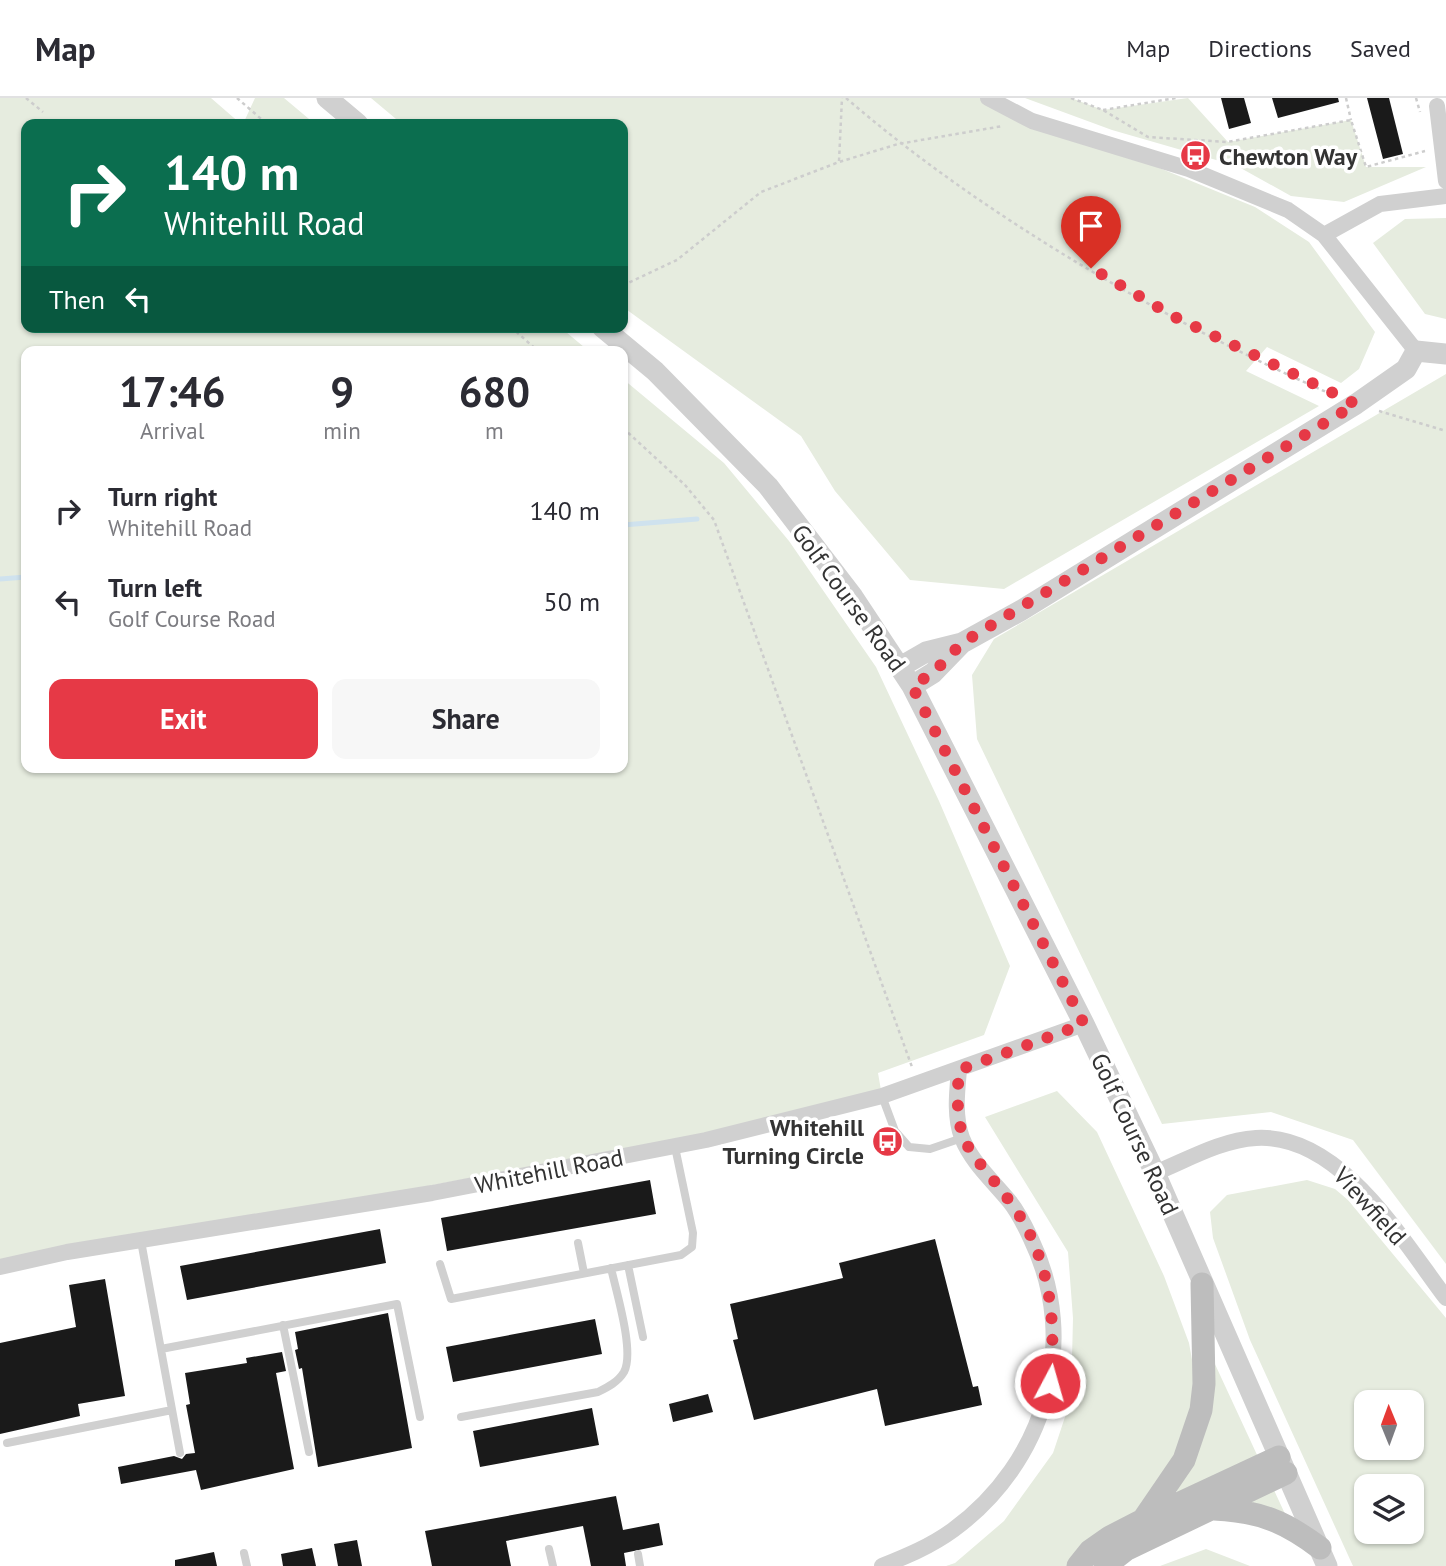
<!DOCTYPE html>
<style>
:root{--surface:#fff;--page:#f7f7f7;--text:#2b2b33;--muted:#7c7c81;--line:#e1e1e2;--accent:#e63946}
body{margin:0;font-family:"PT Sans",sans-serif;background:var(--page);color:var(--text);height:100vh;display:flex;flex-direction:column;font-size:26px;white-space:nowrap}
*{box-sizing:border-box;margin:0}
p{font-size:23px;color:var(--muted)}
.icon{flex:none;width:38px;height:38px;fill:none;stroke:currentColor;stroke-width:2;stroke-linecap:round;stroke-linejoin:round}
.map{position:relative;flex:1;overflow:hidden}
.details{position:absolute;left:21px;top:248px;width:607px;height:427px;display:flex;flex-direction:column;background:var(--surface);border-radius:14px;box-shadow:0 2px 5px #0004}
.details>*{flex:none}
.hud{position:absolute;left:21px;top:21px;width:607px;height:214px;border-radius:14px;box-shadow:0 2px 5px #0004;background:#0b6e4f;color:#fff;overflow:hidden}
.needle{width:46px;rotate:359deg}
.buttons{position:absolute;left:1354px;top:1292px;display:grid;gap:14px}
.buttons a{display:grid;place-items:center;width:70px;height:70px;border-radius:14px;background:var(--surface);box-shadow:0 2px 5px #0004;font-size:35px}
.pin{position:absolute;display:grid;place-items:center;width:60px;height:60px;color:#fff;margin:-72px -30px;border-radius:50% 50% 50% 0;rotate:-45deg;box-shadow:0 0 7px #0007}
.pin .icon{rotate:45deg}
.me{position:absolute;width:77px;margin:-38px;rotate:6deg;stroke-linejoin:round;filter:drop-shadow(0 0 5px #0008)}
.turn{display:flex;align-items:center;gap:24px;height:147px;padding:0 28px;font-size:32px}
.turn .icon{width:91px;height:91px;stroke-width:2.5}
.turn b{display:block;font-size:49px;line-height:60px}
.then{display:flex;align-items:center;height:66px;padding:0 28px;background:#0003;gap:14px;font-size:26px}
.eta{display:flex;justify-content:space-evenly;align-items:center;height:119px;text-align:center}
.eta b{font-size:42px;font-weight:700;line-height:49px}
.cta{display:flex;gap:14px;margin-top:auto;padding:14px 28px}
.cta a{flex:1;height:80px;border-radius:14px;background:var(--accent);color:#fff;font-size:28px;font-weight:700;line-height:80px;text-align:center}
.cta a+a{background:var(--page);color:var(--text)}
ul{padding:0;list-style:none}
li{display:flex;align-items:center;gap:21px;height:91px;padding:0 28px}
li div{flex:1}
li b{display:block;font-size:26px}
li em{font-style:normal}
header{display:flex;align-items:center;gap:42px;box-sizing:border-box;height:98px;padding:0 35px;background:var(--surface);border-bottom:2px solid var(--line)}
header strong{font-size:33px}
nav{display:flex;gap:38px;margin-inline-start:auto;font-size:24px}
.map>svg:first-child{display:block}
</style>
<header>
<strong>Map</strong>
<nav><a>Map</a><a>Directions</a><a>Saved</a></nav>
</header>
<div class="map">
<svg width="1446" height="1468" viewBox="0 0 1446 1468">
<rect width="100%" height="100%" fill="#fff"/>
<path fill="#e6ecdf" fill-rule="evenodd" d="M0,0h211l30,26h-215v203h534l30,25h-564v416h597v-389l101,84 65,78 87,126 63,134 71,165 -26,69 -106,38 4,23 -41,12 -841,159z
M255,0h29l31,26h-72z
M371,0h617l267,109 54,35 66,90 -16,37 -18,14 -74,-36 -21,24 73,35 -315,183 -94,-9 -75,-89 -34,-55 -178,-129v-183h-221z
M1025,0h46l32,12 85,-12 40,44 123,-22 15,47h60l-82,35 -53,-6 -54,-30 -125,-36z
M1446,120v101l-21,-5 -52,-71 32,-24z
M1446,276v890l-93,-124 -82,-28 -109,12 -185,-385 -5,-64 22,-36z
M1057,993l40,41 67,144 25,67 12,67 -30,71 -93,85h-132l9,-3 49,-42 49,-68 18,-54 2,-81 -5,-66 -83,-135z
M1307,1082l28,9 13,11 98,118v248h-93l-103,-226 -37,-102 -3,-26 17,-17zM1367,1304h45v45h-45zM1367,1388h45v45h-45z
M1214,1264l44,95 -84,40 6,-13z
M1273,1390l13,28 -40,-12z
M1206,1451l44,17h-90z"/>
<g fill="none" stroke-linecap="round" stroke-linejoin="round">
<path stroke="#cfe2ee" stroke-width="5" d="M623,427l74,-6
M0,481l26,-2"/>
</g>
<path fill="#1a1a1a" d="M1221,0h23l7,25 -22,6z
M1272,0h66l1,4 -61,16z
M1367,0h22l14,56 -20,5z
M650,1082l6,34 -209,37 -6,-33z
M380,1131l6,34 -199,37 -7,-34z
M935,1141l38,148 5,-1 4,19 -97,21 -8,-37 -123,31 -21,-80 5,-1 -8,-35 113,-26 -4,-15z
M105,1181l20,117 -47,8 2,12 -80,18v-91l76,-16 -7,-42z
M388,1215l24,135 -94,19 -16,-99 -3,1 -4,-19 3,-1 -3,-17z
M595,1221l7,35 -149,28 -7,-35z
M282,1254l4,19 -10,2 18,96 -93,21 -5,-20 -75,14 -3,-17 56,-11 8,3 4,-5 9,-1 -9,-48 4,-1 -5,-31 62,-10 -1,-5z
M708,1296l5,18 -40,10 -4,-18z
M592,1310l7,37 -119,22 -7,-36z
M616,1398l7,34 36,-7 4,22 -39,8 2,13h-35l-8,-40 -77,15 5,25h-79l-7,-35z
M357,1442l5,26h-24l-4,-22z
M312,1450l4,18h-33l-2,-12z
M214,1454l3,14h-42v-6z"/>
<g fill="none" stroke-linecap="round" stroke-linejoin="round">
<path stroke="#cdcdcd" stroke-width="2.5" stroke-dasharray="3.5 3.5" stroke-linecap="butt" d="M26,0l17,14
M237,0l30,26
M846,0c138,119 321,224 487,297
M1071,0l32,12 45,27 79,5 124,-22 15,47 59,-16
M1346,0l5,22
M1416,0l4,14
M1103,12l73,-12
M839,63l3,-63
M623,183l5,2 49,-23 84,-68 78,-30 59,-18 105,-18
M511,229l28,25
M1379,313l67,20
M623,330l62,57 29,35 198,547"/>
<path stroke="#d0d0d0" stroke-width="8" d="M882,998l13,35 14,16 21,2 32,-11
M141,1143l39,212
M578,1145l6,30
M440,1166l11,35 230,-44 11,-8 1,-14 -18,-86
M628,1167l15,72
M283,1227l26,127
M161,1251l236,-45 23,113
M461,1319l137,-25c10,-5 20,-10 26,-20 11,-20 -8,-81 -13,-104
M7,1345l165,-33
M549,1451l4,17
M244,1455l3,13
M638,1456l2,12"/>
<path stroke="#d0d0d0" stroke-width="16" d="M988,0l44,23 157,48 99,41 36,25 92,116
M1437,8l9,75
M1324,137l56,-31 66,-8
M1155,1075c32,-13 66,-33 101,-35 84,-5 146,102 190,160
M0,1169l67,-15 365,-59 274,-53 176,-44 202,-72
M882,1468c25,-10 49,-20 71,-36 92,-67 128,-187 78,-291 -6,-13 -13,-27 -21,-37 -16,-20 -38,-39 -48,-64 -8,-22 -5,-46 -3,-68"/>
<path stroke="#d0d0d0" stroke-width="21" d="M327,0l31,26
M602,229l53,44 113,115 85,111 59,89 172,338 71,149 172,393
M900,569l26,-15 36,-9 58,-32 336,-207 50,-35 10,-18 30,3
M912,588l21,-13 29,-30"/>
<path stroke="#bdbdbd" stroke-width="23" d="M1214,1411c45,2 70,12 106,39
M1146,1421l133,-62
M1078,1468l12,-15 20,-14 33,-17 41,-60 17,-50 3,-26 -2,-100
M1105,1468l22,-17 159,-76"/>
</g>
<g fill="none" stroke-linecap="round" stroke-linejoin="round">
<path stroke="#e63946" stroke-width="12" stroke-dasharray="0 21.6" d="M1050,1285c7,-63 0,-127 -39,-180 -42,-58 -58,-53 -52,-133l125,-46 -172,-338 21,-13 29,-30 394,-239 -181,-87 -84,-49"/>
</g>
<defs>
<symbol id="bus-disc" viewBox="-11 -11 22 22"><circle r="9.5" fill="#e63946" stroke="#fff"/><path d="M-5-6H5V4H4V6H2V4H-2V6H-4V4H-5ZM-3.5-4V0h7V-4ZM-3.5 1.2v1.5H-2V1.2ZM2 1.2v1.5H3.5V1.2Z" fill="#fff"/></symbol>
</defs>
<g fill-rule="evenodd">
<use href="#bus-disc" x="1178" y="40" width="35" height="35"/>
<use href="#bus-disc" x="870" y="1026" width="35" height="35"/>
</g>
<g text-anchor="middle" dominant-baseline="central" stroke-width="7" stroke-linejoin="round" paint-order="stroke">
<g font-size="24" font-weight="bold" fill="#333" stroke="#fff" text-anchor="start">
<text x="1219" y="58">Chewton Way</text>
<text x="864" y="1029" text-anchor="end">Whitehill<tspan x="864" dy="28">Turning Circle</tspan></text>
</g>
<g font-size="24" fill="#333" stroke="#fff">
<text transform="translate(849 500) rotate(54)">Golf Course Road</text>
<text transform="translate(1135 1036) rotate(65)">Golf Course Road</text>
<text transform="translate(549 1073) rotate(-11)">Whitehill Road</text>
<text transform="translate(1370 1108) rotate(48)">Viewfield</text>
</g>
</g>
</svg>
<div class="buttons">
<a><svg class="needle" viewBox="-14 -14 28 28"><path d="M0-13l5 13h-10z" fill="#e53935"/><path d="M0 13l5-13h-10z" fill="#7c7c81"/></svg></a>
<a><svg class="icon" aria-label="layers" viewBox="0 0 24 24"><path d="M12 4l9 5-9 5-9-5zM3 14l9 5 9-5"/></svg></a>
</div>
<div class="pin" style="left:1091px;top:170px;background:#d93025"><svg class="icon" aria-label="arrive" viewBox="0 0 24 24"><path d="M6 21V4h12l-3 4 3 4H6"/></svg></div>
<svg class="me" style="left:1050px;top:1285px" viewBox="-20 -20 40 40"><circle r="17" fill="#e63946" stroke="#fff" stroke-width="3"/><path d="M0-11L8 9 0 5-8 9z" fill="#fff"/></svg>
<div class="hud">
<div class="turn"><svg class="icon" aria-label="right" viewBox="0 0 24 24"><path d="M7 20v-9h11M14 6l5 5-5 5"/></svg><div><b>140 m</b>Whitehill Road</div></div>
<div class="then">Then<svg class="icon" aria-label="left" viewBox="0 0 24 24"><path d="M17 20v-9H6M10 6l-5 5 5 5"/></svg></div>
</div>
<section class="details">
<div class="eta">
<div><b>17:46</b><p>Arrival</p></div>
<div><b>9</b><p>min</p></div>
<div><b>680</b><p>m</p></div>
</div>
<ul>
<li><svg class="icon" aria-label="right" viewBox="0 0 24 24"><path d="M7 20v-9h11M14 6l5 5-5 5"/></svg><div><b>Turn right</b><p>Whitehill Road</p></div><em>140 m</em></li>
<li><svg class="icon" aria-label="left" viewBox="0 0 24 24"><path d="M17 20v-9H6M10 6l-5 5 5 5"/></svg><div><b>Turn left</b><p>Golf Course Road</p></div><em>50 m</em></li>
</ul>
<div class="cta"><a>Exit</a><a>Share</a></div>
</section>
</div>
